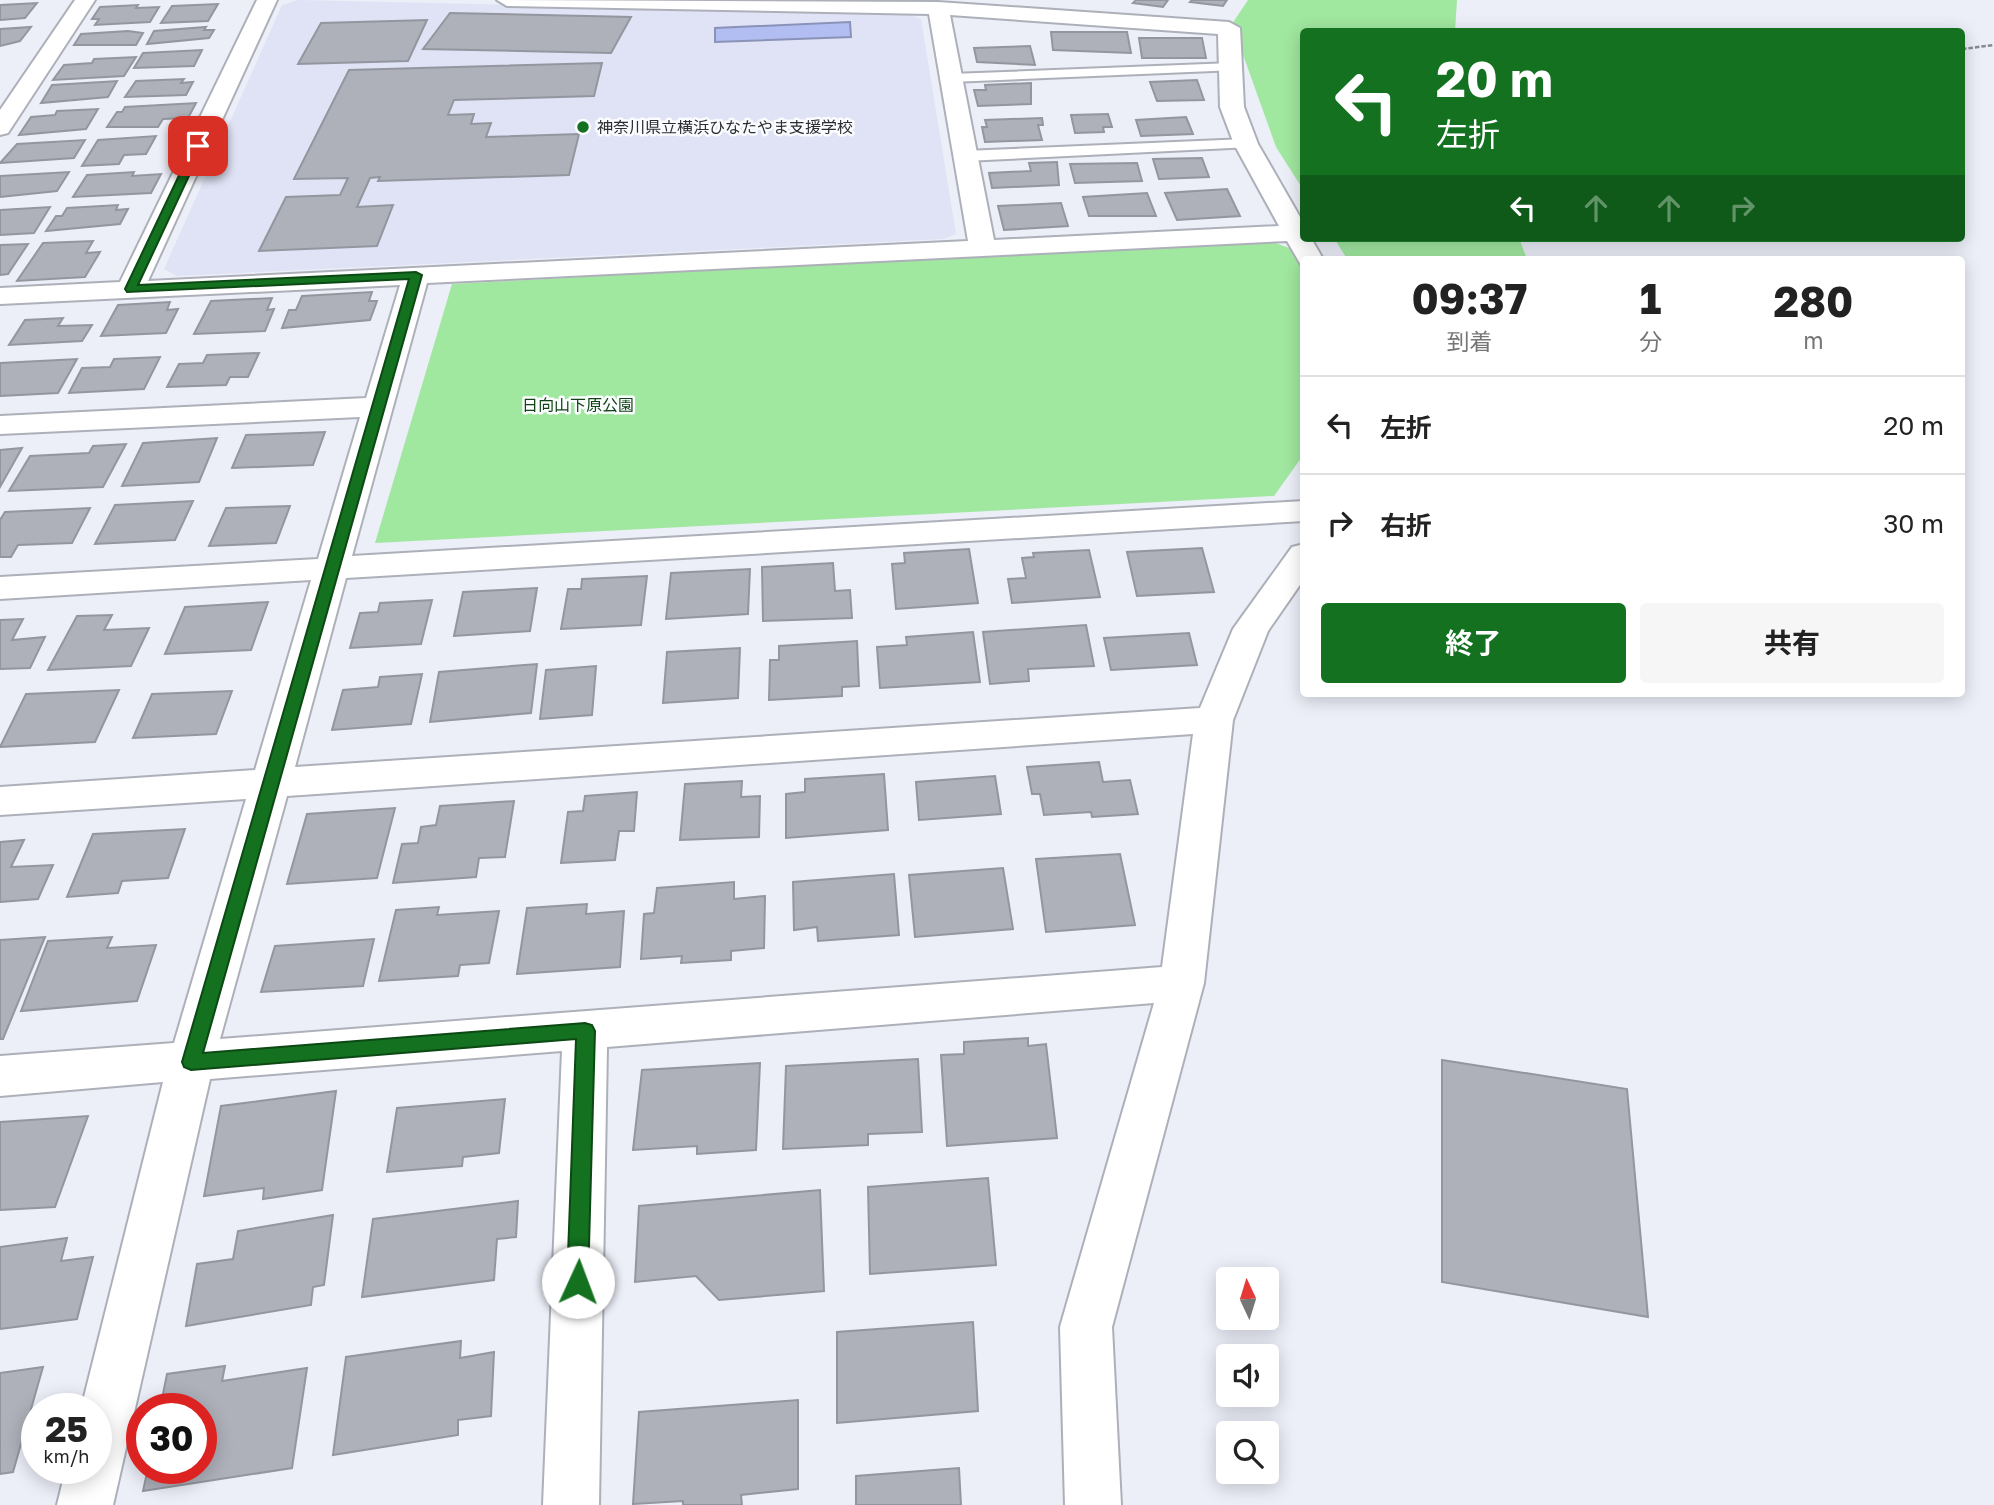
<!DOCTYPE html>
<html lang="ja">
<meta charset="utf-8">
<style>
:root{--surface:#fff;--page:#f6f6f6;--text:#222;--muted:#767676;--line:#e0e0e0;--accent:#13711f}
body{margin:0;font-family:"Golos Text","Noto Sans JP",sans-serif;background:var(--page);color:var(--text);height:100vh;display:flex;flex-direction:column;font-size:26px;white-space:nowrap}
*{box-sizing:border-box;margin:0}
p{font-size:23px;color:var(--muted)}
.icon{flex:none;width:38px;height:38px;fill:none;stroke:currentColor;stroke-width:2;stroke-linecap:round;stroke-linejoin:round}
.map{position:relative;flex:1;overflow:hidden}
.drawer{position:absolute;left:1300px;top:256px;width:665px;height:441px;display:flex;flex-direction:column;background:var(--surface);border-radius:7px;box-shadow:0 4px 18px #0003}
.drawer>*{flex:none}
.hud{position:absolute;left:1300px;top:28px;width:665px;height:214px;border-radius:7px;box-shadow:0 4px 18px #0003;background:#13711f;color:#fff;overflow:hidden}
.needle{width:46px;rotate:356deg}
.fabs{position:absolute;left:1216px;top:1267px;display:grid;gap:14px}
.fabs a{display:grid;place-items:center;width:63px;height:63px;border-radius:7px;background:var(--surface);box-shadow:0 4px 18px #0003;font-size:35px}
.speed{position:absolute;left:21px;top:1393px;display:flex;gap:14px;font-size:35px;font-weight:700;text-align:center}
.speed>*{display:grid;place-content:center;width:91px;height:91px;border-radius:50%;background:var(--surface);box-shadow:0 4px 18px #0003;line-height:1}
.speed small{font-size:18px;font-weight:400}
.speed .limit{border:10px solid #d22;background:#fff;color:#111}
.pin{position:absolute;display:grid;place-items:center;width:60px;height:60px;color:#fff;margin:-30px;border-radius:14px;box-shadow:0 4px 10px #0006}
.me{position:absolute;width:77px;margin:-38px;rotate:2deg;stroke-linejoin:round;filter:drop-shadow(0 0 5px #0008)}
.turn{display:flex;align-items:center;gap:24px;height:147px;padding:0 21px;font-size:32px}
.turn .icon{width:91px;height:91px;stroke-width:2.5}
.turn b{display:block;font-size:49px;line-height:60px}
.lanes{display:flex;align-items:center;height:66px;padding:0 21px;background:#0003;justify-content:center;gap:35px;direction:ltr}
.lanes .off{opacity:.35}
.eta{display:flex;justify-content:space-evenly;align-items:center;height:119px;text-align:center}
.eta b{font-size:42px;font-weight:700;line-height:49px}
.button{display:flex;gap:14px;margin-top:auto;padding:14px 21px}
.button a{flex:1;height:80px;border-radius:7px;background:var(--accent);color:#fff;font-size:28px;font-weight:700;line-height:80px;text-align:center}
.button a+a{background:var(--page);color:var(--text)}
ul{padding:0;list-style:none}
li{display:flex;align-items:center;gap:21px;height:98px;padding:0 21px;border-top:2px solid var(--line)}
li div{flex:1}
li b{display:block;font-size:26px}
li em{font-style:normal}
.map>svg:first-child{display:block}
</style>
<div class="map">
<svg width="1994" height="1505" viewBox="0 0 1994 1505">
<rect width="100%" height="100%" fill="#eceef8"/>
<path fill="#dfe3f5" d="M298,0l610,14 13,5 35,215 -13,5 -766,37 -13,-7 118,-264z"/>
<path fill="#a0e7a0" d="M1248,0h209l-2,31 -151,1v159l-28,-44 -44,-123z
M1334,238h185l8,21h-180z
M1270,241l41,15 -7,3v195l-30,42 -899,47 77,-259z"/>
<path fill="#b2bef2" stroke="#8a92b8" stroke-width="2" d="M850,22l1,15 -136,5v-14z"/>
<path fill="#aeb0ba" stroke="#94969f" stroke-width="2" d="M1136,0h32l-5,7 -30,-4z
M1192,0h35l-4,6 -33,-4z
M37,3l-12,15 -25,2v-15z
M218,4l-10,17 -47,2 11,-17z
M138,5l-2,3 23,-1 -9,15 -55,3 4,-6h-7l8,-12z
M450,13l181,4 -20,36 -188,-4z
M427,20l-19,41 -110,3 23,-41z
M31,27l-11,14 -20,5v-17z
M206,27l-2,3h10l-5,8 -62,6 7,-13z
M128,31l15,2 -7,12h-62l7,-11z
M1051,32h76l4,21 -78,-3z
M1139,38h63l4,20h-64z
M1030,46l5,19 -58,-3 -3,-14z
M202,50l-8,16 -60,2 9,-15z
M136,57l-12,19 -71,4 11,-15 28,-2 2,-4z
M602,63l-8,33 -140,4 -6,15 26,-1 -3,10 20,-1 -5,14 93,-3 -10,41 -191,6 2,-4 -10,1 -13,29 36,-2 -16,41 -118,5 27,-54 54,-2 8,-17 -54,1 55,-109z
M184,79l-3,4 12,-1 -7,13 -61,2 11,-16z
M1197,80l7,20 -47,1 -7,-19z
M117,81l-9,16 -67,6 11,-18z
M1031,83v21l-53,2 -4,-16h12l-1,-5z
M196,103l-8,15 -25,1 -5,8h-51l10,-15h5l3,-5z
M98,109l-12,20 -67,6 12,-18 24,-2 2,-4z
M1108,114l4,13h-9l1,5 -29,1 -4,-18z
M1186,117l7,17 -52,2 -5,-16z
M1042,118l1,7h-5l4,15 -57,2 -3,-15h5l-2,-7z
M156,136l-10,18 -22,1 -5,9 -37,2 16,-26z
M85,140l-11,18 -74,5 17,-19z
M1202,158l7,19 -50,2 -6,-20z
M1057,162l2,23 -67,3 -3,-15 42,-2 -2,-8z
M1137,163l5,18 -67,2 -5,-19z
M69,172l-12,19 -57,6v-21z
M134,172l-2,4 29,-2 -10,19 -78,4 14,-22z
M1227,189l13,27 -63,4 -12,-27z
M1147,193l9,23h-67l-6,-19z
M1061,203l7,23 -64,4 -6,-24z
M118,205l-2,5 12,-1 -8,15 -74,7 10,-15h6l5,-8z
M50,207l-16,26 -34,2v-25z
M93,241l-7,12 14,-1 -15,25 -68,4 26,-38z
M28,244l-20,30 -8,1v-30z
M372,292l-3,9h8l-7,19 -88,8 7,-18h7l6,-14z
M272,298l-5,12 7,-1 -9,22 -71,3 17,-33z
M170,302l-3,8 11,-1 -12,24 -65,3 17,-31z
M63,318l-5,8 34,-1 -10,16 -73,4 16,-25z
M259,353l-11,24h-18l-4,8 -59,2 12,-23 24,-1 4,-8z
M160,357l-16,32 -75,4 13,-25 28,-1 4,-8z
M77,359l-19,34 -58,3v-33z
M325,432l-12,33 -81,3 14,-33z
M217,438l-18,44 -77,4 21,-43z
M126,444l-23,43 -94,4 21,-35 59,-3 4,-7z
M22,448l-22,39v-37z
M193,501l-18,39 -80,4 20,-39z
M290,506l-14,37 -67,3 17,-38z
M90,508l-18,35 -54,2 -7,12h-11v-37l5,-8z
M1202,548l12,44 -77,4 -10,-44z
M969,549l9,54 -82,6 -4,-45 13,-1 -1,-10z
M1089,550l11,47 -88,6 -4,-24 18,-1 -4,-20 12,-1 -1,-4z
M833,563l2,28 15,-1 2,28 -89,3 -1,-54z
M750,569l-2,45 -82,5 5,-46z
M647,576l-6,49 -80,4 7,-40h13l1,-10z
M537,588l-7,43 -76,5 9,-44z
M432,600l-11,44 -71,4 10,-35 18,-1 2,-9z
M268,602l-17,48 -86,4 20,-47z
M112,615l-8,15 45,-2 -18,38 -83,4 29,-54z
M23,619l-11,21 33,-3 -15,31 -30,1v-49z
M1086,625l8,41 -66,3 1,12 -39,3 -7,-52z
M973,632l7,50 -100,6 -3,-41 30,-2 -1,-8z
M1189,633l8,32 -86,5 -7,-32z
M857,641l2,45 -17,1v9l-73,4 1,-40h9v-14z
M740,648l-2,50 -75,5 4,-51z
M537,664l-6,49 -101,9 9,-50z
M596,666l-4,49 -52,4 6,-49z
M422,674l-11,50 -79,6 11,-40 35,-3 2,-10z
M119,690l-24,52 -95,5 26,-53z
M232,691l-16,43 -83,4 19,-44z
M1099,762l4,20 27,-2 8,34 -46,3 -1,-5 -47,3 -4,-21h-8l-5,-27z
M884,774l4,56 -102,8v-44l19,-2v-13z
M995,776l6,38 -82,6 -3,-38z
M742,781l-1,16 19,-1 -1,41 -79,3 5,-56z
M637,792l-3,39h-15l-4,29 -54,3 7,-51 15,-1 2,-15z
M514,801l-9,56 -26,1 -3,19 -83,6 9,-39 16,-1 3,-16 15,-2 4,-19z
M395,808l-18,70 -90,6 20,-70z
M185,829l-17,49 -46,3 -4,12 -51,4 26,-63z
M24,840l-13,27 42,-2 -15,34 -38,3v-60z
M1120,854l15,71 -89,7 -10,-73z
M1003,868l10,61 -98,8 -6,-62z
M894,874l5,61 -81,6 -1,-14 -23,3 -1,-48z
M734,882v17l31,-3 -1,52 -33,3v9l-50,3 1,-7 -41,3 3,-45 10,-1 3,-25z
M587,904l-1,10 38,-3 -4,56 -103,7 10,-66z
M439,907l-2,8 62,-4 -10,52 -29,2 -2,11 -79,5 17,-71z
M45,937l-42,102h-3v-99z
M112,937l-5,11 49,-3 -19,56 -116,10 27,-70z
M374,939l-11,47 -102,6 14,-46z
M1028,1038v8l18,-2 11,94 -110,8 -6,-91 23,-1v-12z
M918,1059l4,73 -54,2v11l-85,4 3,-83z
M1442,1060l185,29 21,228 -206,-35z
M760,1063l-4,87 -59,4v-8l-64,4 9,-80z
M336,1091l-14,99 -59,9 1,-11 -60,8 17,-90z
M505,1099l-6,54 -36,4 -1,9 -75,6 10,-64z
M88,1116l-33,91 -55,3v-88z
M988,1178l8,87 -126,9 -2,-87z
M820,1190l4,101 -105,9 -23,-24 -61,6 4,-76z
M518,1201l-2,36 -19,2 -3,41 -132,17 11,-78z
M333,1215l-9,70 -11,2 -2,18 -125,21 11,-62 36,-5 5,-28z
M67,1238l-6,23 32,-4 -16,62 -77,10v-82z
M973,1322l5,89 -141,12v-91z
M461,1341l-1,17 34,-6 -3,64 -33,4v15l-125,20 13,-98z
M225,1366l-3,15 85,-13 -15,100 -149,23 5,-23h53v-59h-41l7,-35z
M43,1367l-30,105 -13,2v-101z
M798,1400v89l-57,6 1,10h-59v-4l-50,3 6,-92z
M959,1468l2,37h-105v-29z"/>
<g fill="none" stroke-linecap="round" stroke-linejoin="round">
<defs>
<path id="lane" d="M1232,63l5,1v6l-286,12 -7,-4 7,-4z
M1246,139l5,2v6l-286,14 -8,-5 8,-5z"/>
<path id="street" d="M75,0h20l-87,133 -8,2v-25z
M257,0h20l-129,281 820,-40 -39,-227 -422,-8 -10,-6 441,2 291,20 11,6 4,79 14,37 46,80v14h7l12,21h-19v6h-3l-14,-24 -860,42 -75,273 952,-55v20l-958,57 -51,189 905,-59 33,-79 59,-82 12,-3v35l-36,52 -35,89 -29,263 -92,344 9,178h-56l-5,-178 94,-324 -547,44 -8,458h-56l19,-454 -352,28 -97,426h-56l9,-37h30v-59h-15l82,-327 -163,14v-40l174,-13 72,-244 -246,16v-28l255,-17 56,-190 -311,19v-22l318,-18 42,-142 -360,17v-18l366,-18 34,-113 -400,19v-16l120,-6zM950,15l268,19 2,73 14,37 45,82 -285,14zM1193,734l-31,233 -942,72 67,-243z"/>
</defs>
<use href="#lane" stroke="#adb0b9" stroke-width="4"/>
<use href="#street" stroke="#adb0b9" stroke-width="4"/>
<path stroke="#898a91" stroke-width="2.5" stroke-dasharray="4.5 2" stroke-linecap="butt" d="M1962,49l32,-4"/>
<use href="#lane" fill="#fff" fill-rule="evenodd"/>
<use href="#street" fill="#fff" fill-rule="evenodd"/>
</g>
<path fill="#13711f" stroke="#0c4914" stroke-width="2" d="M198,143l5,3 -65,139 278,-13 6,3 -219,778 382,-30 7,2 3,6 -7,251 -3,7 -7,3 -8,-3 -3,-7 9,-243 -385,31 -7,-3 -2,-5 227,-783 -282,13 -2,-3 68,-143z"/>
<circle fill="#13711f" stroke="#fbfcfe" stroke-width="2.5" cx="583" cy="127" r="7"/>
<g text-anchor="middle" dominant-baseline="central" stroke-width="5" stroke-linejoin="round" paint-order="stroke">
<g font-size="16" fill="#2c2d31" stroke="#fbfcfe" text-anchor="start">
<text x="597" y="127">神奈川県立横浜ひなたやま支援学校</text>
</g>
<g font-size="16" fill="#104414" stroke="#fbfcfe">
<text x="578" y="405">日向山下原公園</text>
</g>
</g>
</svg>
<div class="fabs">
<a><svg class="needle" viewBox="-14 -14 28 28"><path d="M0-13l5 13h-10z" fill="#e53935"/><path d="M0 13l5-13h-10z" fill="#767676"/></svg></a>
<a><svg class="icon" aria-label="sound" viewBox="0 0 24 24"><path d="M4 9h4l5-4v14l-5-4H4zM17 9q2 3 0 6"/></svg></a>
<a><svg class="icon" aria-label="search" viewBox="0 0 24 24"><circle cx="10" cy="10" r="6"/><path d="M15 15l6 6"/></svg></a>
</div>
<div class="speed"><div>25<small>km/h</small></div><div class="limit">30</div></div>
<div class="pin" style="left:198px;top:146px;background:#d93025"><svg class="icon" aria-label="arrive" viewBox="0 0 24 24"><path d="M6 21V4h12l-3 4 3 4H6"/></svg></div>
<svg class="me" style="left:578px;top:1282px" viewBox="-20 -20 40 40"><circle r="19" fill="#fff"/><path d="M0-13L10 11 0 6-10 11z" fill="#13711f"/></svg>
<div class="hud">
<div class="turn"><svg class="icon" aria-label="left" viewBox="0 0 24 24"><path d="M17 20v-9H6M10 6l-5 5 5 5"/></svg><div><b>20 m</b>左折</div></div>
<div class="lanes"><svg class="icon" aria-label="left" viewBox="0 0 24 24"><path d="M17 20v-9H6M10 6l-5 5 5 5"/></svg><svg class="icon off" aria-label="ahead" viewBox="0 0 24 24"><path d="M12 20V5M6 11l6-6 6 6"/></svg><svg class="icon off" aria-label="ahead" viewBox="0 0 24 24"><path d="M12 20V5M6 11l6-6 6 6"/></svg><svg class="icon off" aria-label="right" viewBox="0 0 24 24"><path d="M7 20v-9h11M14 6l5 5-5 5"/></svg></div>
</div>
<section class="drawer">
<div class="eta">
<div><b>09:37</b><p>到着</p></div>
<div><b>1</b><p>分</p></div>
<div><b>280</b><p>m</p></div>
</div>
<ul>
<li><svg class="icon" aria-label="left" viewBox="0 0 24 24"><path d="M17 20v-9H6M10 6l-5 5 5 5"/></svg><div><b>左折</b></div><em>20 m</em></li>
<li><svg class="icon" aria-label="right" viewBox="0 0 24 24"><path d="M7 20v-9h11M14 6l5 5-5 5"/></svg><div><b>右折</b></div><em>30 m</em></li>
</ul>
<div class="button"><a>終了</a><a>共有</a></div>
</section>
</div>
